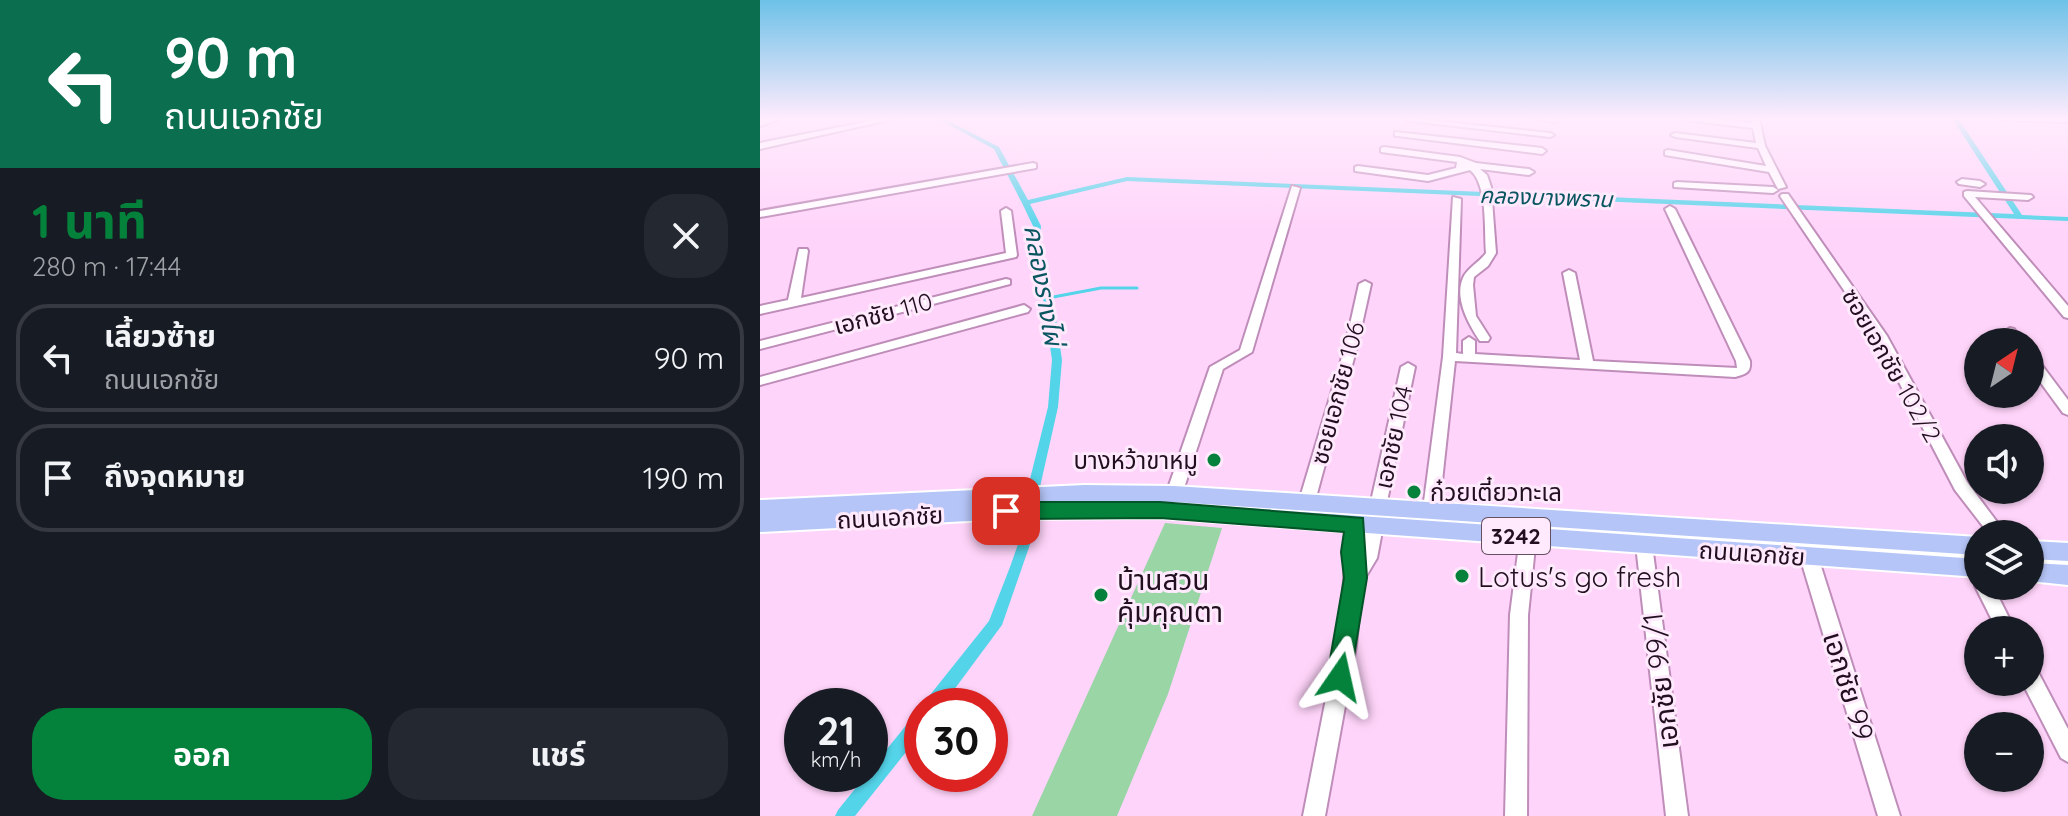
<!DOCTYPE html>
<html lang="th">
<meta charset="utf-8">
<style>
:root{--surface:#171b24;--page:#242831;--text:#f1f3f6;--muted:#9ea1a6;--line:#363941;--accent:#04823b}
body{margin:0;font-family:Quicksand,"Noto Sans Thai",sans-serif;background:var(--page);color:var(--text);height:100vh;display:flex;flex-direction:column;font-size:30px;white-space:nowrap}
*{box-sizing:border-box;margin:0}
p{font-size:26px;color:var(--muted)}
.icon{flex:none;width:44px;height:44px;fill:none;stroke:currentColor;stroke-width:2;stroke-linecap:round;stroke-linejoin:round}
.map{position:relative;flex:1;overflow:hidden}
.panel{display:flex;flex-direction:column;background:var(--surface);width:760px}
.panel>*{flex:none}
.banner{background:#0b6e4f;color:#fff;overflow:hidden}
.needle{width:52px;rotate:35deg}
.buttons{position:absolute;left:1204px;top:328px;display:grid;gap:16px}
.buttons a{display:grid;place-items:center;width:80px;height:80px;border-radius:50%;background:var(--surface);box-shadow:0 2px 6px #0004;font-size:40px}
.speed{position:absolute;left:24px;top:688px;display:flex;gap:16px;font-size:40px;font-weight:700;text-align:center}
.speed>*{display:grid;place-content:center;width:104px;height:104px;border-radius:50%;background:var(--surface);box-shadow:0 2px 6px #0004;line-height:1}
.speed small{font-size:20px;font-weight:400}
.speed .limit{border:12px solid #d22;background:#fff;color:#111}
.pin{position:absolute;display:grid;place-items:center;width:68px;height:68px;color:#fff;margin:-34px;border-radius:16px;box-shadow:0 4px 12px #0006}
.me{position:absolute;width:88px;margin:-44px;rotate:11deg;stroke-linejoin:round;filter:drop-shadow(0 0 6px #0008)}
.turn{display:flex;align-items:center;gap:28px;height:168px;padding:0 32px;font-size:36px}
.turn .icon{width:104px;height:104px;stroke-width:2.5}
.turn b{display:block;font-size:56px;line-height:68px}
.round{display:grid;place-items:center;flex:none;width:84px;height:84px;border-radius:32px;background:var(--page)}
.overview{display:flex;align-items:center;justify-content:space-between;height:136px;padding:0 32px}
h1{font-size:48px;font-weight:700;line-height:60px;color:var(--accent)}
.cta{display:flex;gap:16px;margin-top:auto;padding:16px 32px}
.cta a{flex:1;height:92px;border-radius:32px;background:var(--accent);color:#fff;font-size:32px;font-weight:700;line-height:92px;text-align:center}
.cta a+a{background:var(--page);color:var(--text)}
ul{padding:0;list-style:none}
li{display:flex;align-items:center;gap:24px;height:108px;margin:0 16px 12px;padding:0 16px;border:4px solid var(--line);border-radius:32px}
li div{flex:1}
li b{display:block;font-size:30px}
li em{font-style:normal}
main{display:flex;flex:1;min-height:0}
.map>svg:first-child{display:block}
</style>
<main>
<section class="panel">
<div class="banner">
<div class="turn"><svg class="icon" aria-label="left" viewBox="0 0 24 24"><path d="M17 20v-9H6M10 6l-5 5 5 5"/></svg><div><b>90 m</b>ถนนเอกชัย</div></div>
</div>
<div class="overview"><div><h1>1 นาที</h1><p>280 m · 17:44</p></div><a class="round"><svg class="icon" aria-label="close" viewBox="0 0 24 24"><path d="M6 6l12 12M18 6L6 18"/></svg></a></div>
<ul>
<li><svg class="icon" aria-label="left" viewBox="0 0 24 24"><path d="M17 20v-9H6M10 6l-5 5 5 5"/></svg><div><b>เลี้ยวซ้าย</b><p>ถนนเอกชัย</p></div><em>90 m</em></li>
<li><svg class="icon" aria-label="arrive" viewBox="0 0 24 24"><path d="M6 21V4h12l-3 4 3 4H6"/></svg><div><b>ถึงจุดหมาย</b></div><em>190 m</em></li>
</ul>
<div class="cta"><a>ออก</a><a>แชร์</a></div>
</section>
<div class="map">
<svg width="1308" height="816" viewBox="0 0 1308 816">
<rect width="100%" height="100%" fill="#ffd4fa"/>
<path fill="#99d5a5" d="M405,523l57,5 -54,166 -51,122h-85z"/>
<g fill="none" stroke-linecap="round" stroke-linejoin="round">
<path stroke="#54d4e9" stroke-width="3" d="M288,298l53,-10h36"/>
<path fill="#54d4e9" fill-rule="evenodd" d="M176,118h7l56,29 29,53 99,-23 887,37 -62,-96h6l64,97 46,2v4l-941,-40 -97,23 11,22 -3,29 14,37 10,68 -4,47 -18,80 -5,43 -33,95 -60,81h-18l2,-6 63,-79 21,-54 13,-37 5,-43 20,-80 4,-47 -10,-68 -12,-37 3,-29 -11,-23 -28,-54z
M162,711v21l-67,84h-20l3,-6 29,-36h3v-4l46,-57z"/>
<defs>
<path id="minor" d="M12,118h11l-23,8v-5z
M125,118h13l-138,31v-6z
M648,118l142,15 4,2 -4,2 -139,-16h-3z
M771,118h24l5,2 -4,2z
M921,118h21l50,5 -1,-5h8l6,28 21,41 -8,2 -9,-17 -104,-17v-4l3,-1 98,16 -8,-18 -83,-11 -4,-2 4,-2 81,10 -3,-15 -68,-8z
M1238,118h70v4l-66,-2z
M635,132l147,16 4,3 -4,3 -144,-18h-3z
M624,147l76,10 16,6 53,6 5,3 -5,3 -49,-6 7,6 4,12 5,66 -8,13 -14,11 -1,8 3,31 14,22 -2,3h-8c-11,-16 -26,-43 -17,-63 4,-10 17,-16 23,-25 -2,-23 2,-69 -16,-83l-42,11 -73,-10v-4l3,-1 70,9 28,-7 1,-6 -76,-10v-4z
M273,163l3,1v4l-276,49v-6z
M1202,179l18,2 5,3 -5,3 -21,-3 -2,-2z
M917,182l96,5 5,3 -5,3 -99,-6v-4z
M532,186l8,2 -48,164 -29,17 -41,125 -2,4 -6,2 -6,-2 -2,-4 44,-127 30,-17z
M1207,191l64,4 2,2 -5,3 -53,-3 93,109v12l-4,-1 -100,-121v-4z
M1022,194h6l99,142 80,146 39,52h-17l-34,-44 -80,-154 -95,-140z
M693,197l8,2 -5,154 7,1v-13l6,-4 6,4v13l105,6 -17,-87 6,-3 6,3 18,88 144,7 -1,-7 -71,-152 5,-3 5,3 75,152c1,12 -4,13 -15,16l-280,-16 -16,148 -2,4 -6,2 -6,-2 -2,-4 20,-152z
M246,208l5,3 6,44 -1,2 -256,57v-8l28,-6 11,-51h8l1,2 -7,47 205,-45 -5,-42z
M246,279l4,1v4l-250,65v-8z
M605,281l6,3 -14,63 -42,154 -2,4 -6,2 -6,-2 -2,-4 46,-154 14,-63z
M264,305l6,4 -2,3 -268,73v-8z
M1250,328l4,1 9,13h-12l-7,-10z
M1270,355l5,1 33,44v15l-5,-2 -33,-45z
M648,363l7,4 -29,139 -2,4 -6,2 -6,-2 -2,-4 31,-139z
M596,517l6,2 2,5 -2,23 7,-26 6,-2 6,2 2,5 -6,32 -15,25 -6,63 -31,170h-22l38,-194 7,-98 2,-5z
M768,530l6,2 2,5 -8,78 -1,201h-22l5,-201 10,-78 2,-5z
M884,538l6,2 2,5 36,271h-22l-30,-271 2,-5z
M1049,550l6,2 3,5 82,259h-22l-78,-259 3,-5z
M1218,581v5h15l22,44h-18l-22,-44z
M1270,668l7,2 31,59v33l-7,-4 -39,-76h8z"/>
<path id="major" d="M324,485l90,1 804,51v18l-804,-53 -128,1 114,-1 818,57v18l-818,-59 -154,1 -246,13v-32z
M1270,541l38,2v18l-38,-2z
M1270,563l38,2v20l-38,-4z"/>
</defs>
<use href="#minor" stroke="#bf8db9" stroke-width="4"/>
<use href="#major" stroke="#fff" stroke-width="4"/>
<use href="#minor" fill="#fff" fill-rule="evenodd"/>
<use href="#major" fill="#b6c5f8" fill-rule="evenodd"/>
</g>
<linearGradient id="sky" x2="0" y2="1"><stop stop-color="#6dc1e8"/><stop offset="0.51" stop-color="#ffecfd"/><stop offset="1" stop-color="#ffecfd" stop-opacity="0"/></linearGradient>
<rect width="1308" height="232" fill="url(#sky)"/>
<path fill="#04823b" stroke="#035426" stroke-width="2" d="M246,502h154l203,16 4,60 -18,108 -9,3 -9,-3 -4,-9 17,-99 -3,-26 3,-20 -184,-14 -154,1 -11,-8z"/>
<g fill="#04823b" stroke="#ffe9fc" stroke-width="3">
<circle cx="454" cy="460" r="8"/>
<circle cx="654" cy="492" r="8"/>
<circle cx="702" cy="576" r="8"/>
<circle cx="341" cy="595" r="8"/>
</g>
<g text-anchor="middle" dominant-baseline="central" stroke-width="6" stroke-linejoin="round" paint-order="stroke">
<g font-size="22" font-style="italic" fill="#095661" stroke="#ffe9fc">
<text transform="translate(786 197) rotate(2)">คลองบางพราน</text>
</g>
<rect fill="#ffe9fc" stroke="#645061" stroke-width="2" x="722" y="518" width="68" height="36" rx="6"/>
<g font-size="22" font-weight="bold" fill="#210f1f">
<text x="756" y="536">3242</text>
</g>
<g font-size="24" fill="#210f1f" stroke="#ffe9fc">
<text transform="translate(123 313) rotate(-15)">เอกชัย 110</text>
<text transform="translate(1132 365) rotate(60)">ซอยเอกชัย 102/2</text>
<text transform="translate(577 393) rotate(-75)">ซอยเอกชัย 106</text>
<text transform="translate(633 437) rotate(-78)">เอกชัย 104</text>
<text transform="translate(130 517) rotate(-3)">ถนนเอกชัย</text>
<text transform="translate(992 553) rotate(4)">ถนนเอกชัย</text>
</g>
<g font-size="24" fill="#210f1f" stroke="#ffe9fc" text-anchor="end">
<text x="438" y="460">บางหว้าขาหมู</text>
<text x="670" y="492" text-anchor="start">ก๋วยเตี๋ยวทะเล</text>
</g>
<g font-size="26" font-style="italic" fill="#095661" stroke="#ffe9fc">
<text transform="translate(284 285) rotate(80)">คลองรางไผ่</text>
</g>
<g font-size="28" fill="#210f1f" stroke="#ffe9fc" text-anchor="start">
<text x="718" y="576">Lotus's go fresh</text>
<text x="357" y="579">บ้านสวน<tspan x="357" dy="32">คุ้มคุณตา</tspan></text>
</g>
<g font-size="28" fill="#210f1f" stroke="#ffe9fc">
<text transform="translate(900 681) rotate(-97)">เอกชัย 99/1</text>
<text transform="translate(1089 686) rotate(73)">เอกชัย 99</text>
</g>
</g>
</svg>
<div class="buttons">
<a><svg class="needle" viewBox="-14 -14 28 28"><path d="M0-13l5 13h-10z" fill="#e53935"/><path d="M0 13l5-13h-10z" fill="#9ea1a6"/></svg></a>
<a><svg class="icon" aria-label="sound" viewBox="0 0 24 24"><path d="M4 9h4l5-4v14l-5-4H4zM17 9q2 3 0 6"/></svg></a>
<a><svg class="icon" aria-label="layers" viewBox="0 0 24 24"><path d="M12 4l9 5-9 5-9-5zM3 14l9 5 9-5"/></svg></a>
<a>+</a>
<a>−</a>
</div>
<div class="speed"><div>21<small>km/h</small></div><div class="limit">30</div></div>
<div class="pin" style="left:246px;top:511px;background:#d93025"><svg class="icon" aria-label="arrive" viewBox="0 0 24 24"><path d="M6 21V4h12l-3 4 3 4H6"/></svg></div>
<svg class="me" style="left:580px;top:677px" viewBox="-20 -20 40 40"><path d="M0-17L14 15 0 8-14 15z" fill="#04823b" stroke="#fff" stroke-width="4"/></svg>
</div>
</main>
